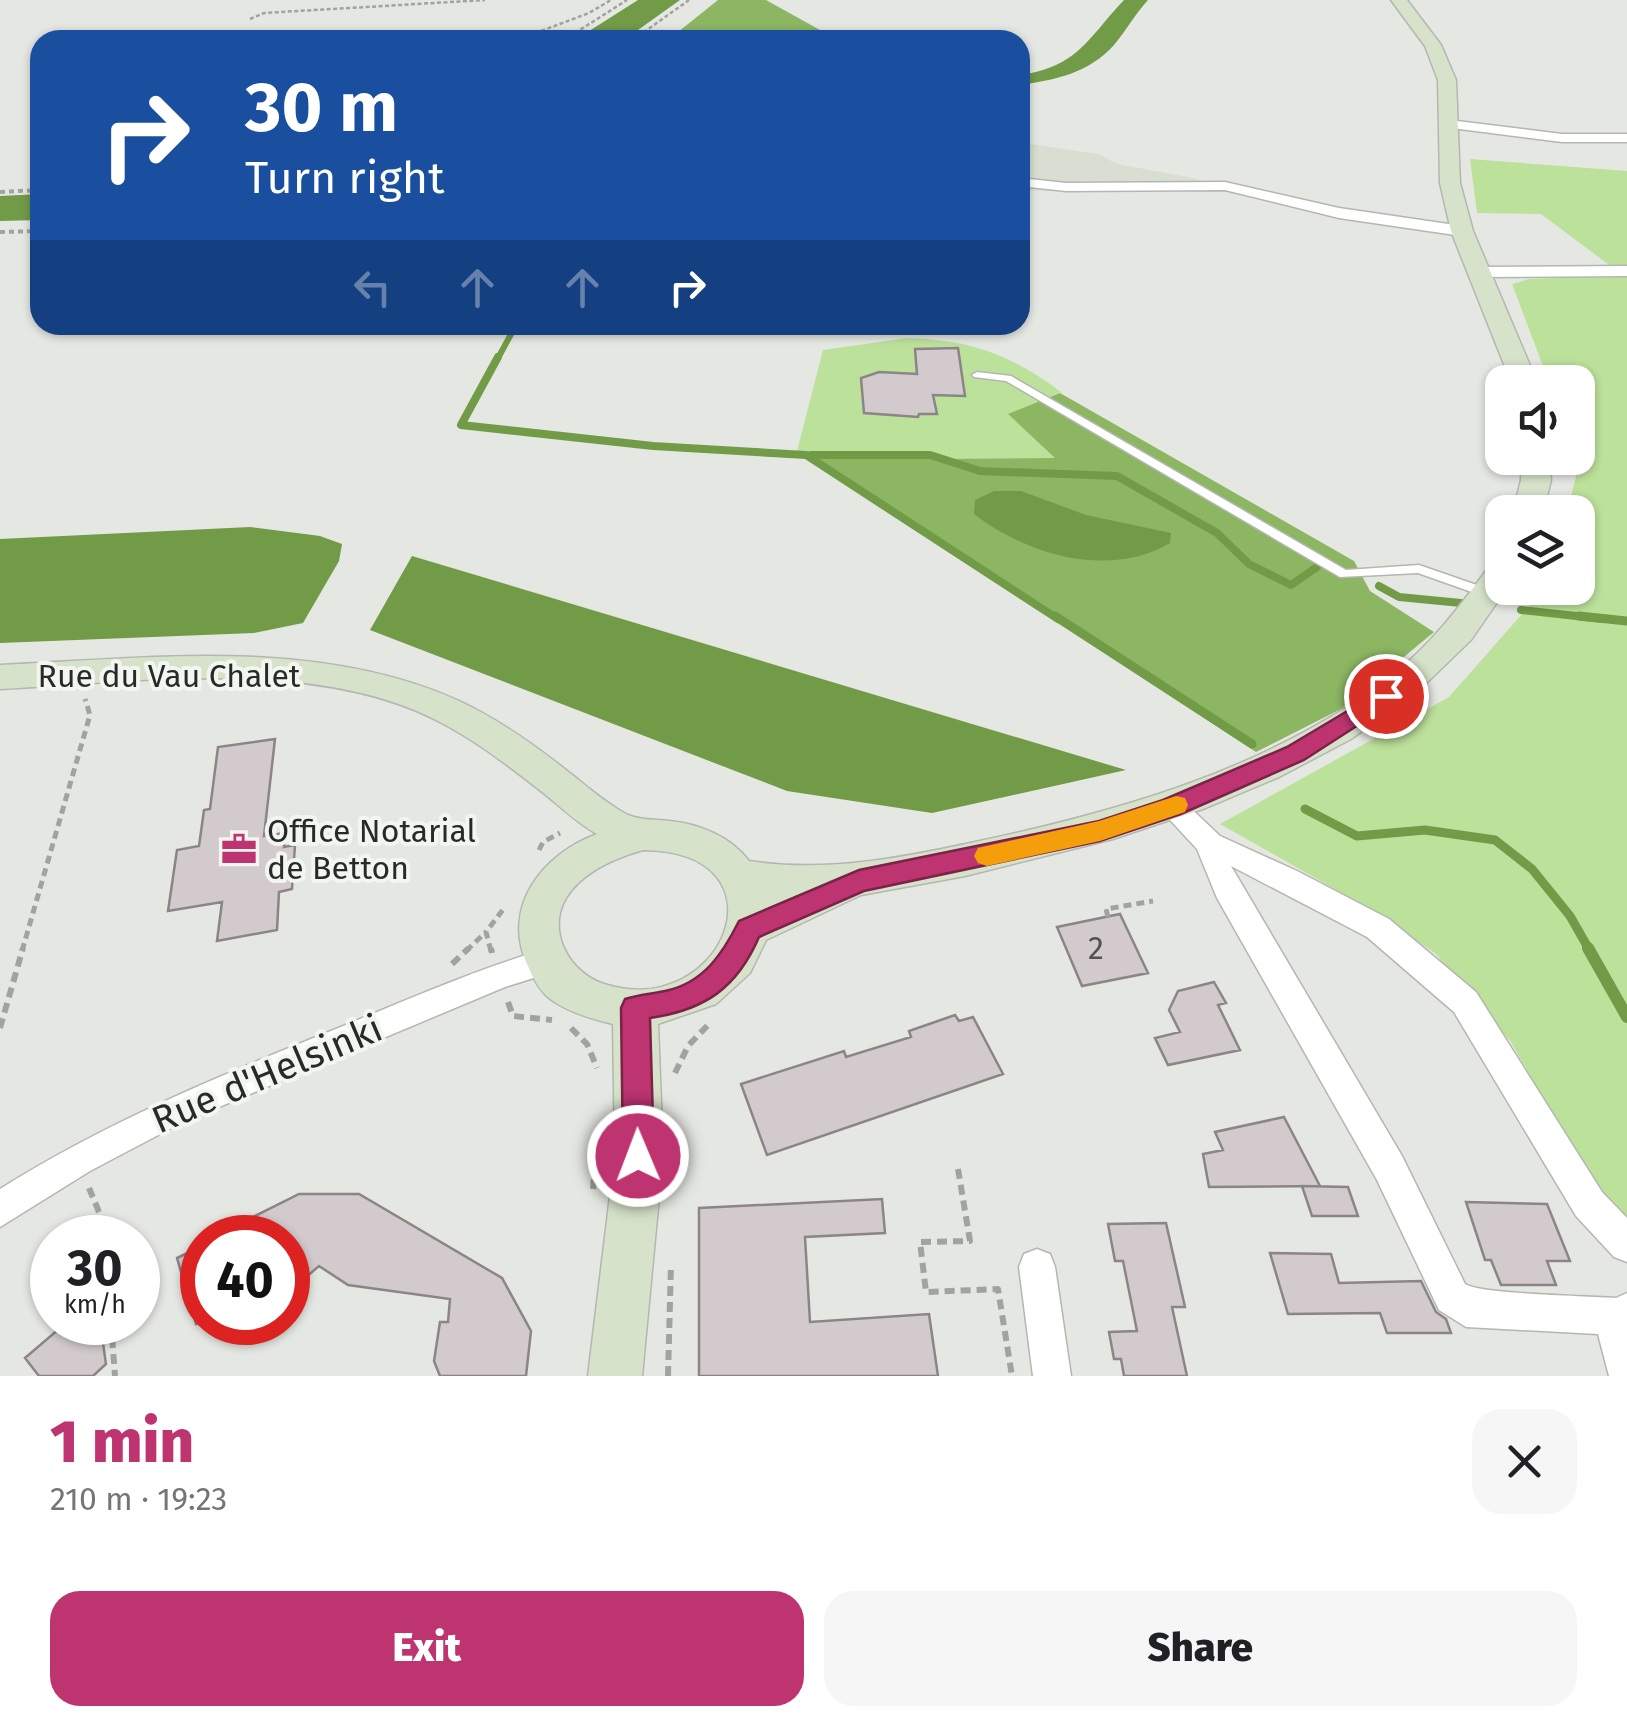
<!DOCTYPE html>
<meta charset="utf-8">
<style>
:root{--surface:#fff;--page:#f6f6f6;--text:#202124;--muted:#757577;--accent:#bd3471}
body{margin:0;font-family:"Fira Sans",sans-serif;background:var(--page);color:var(--text);height:100vh;display:flex;flex-direction:column;font-size:38px;white-space:nowrap}
*{box-sizing:border-box;margin:0}
p{font-size:32px;color:var(--muted)}
.icon{flex:none;width:55px;height:55px;fill:none;stroke:currentColor;stroke-width:2;stroke-linecap:round;stroke-linejoin:round}
.map{position:relative;height:1376px;overflow:hidden}
.details{display:flex;flex-direction:column;background:var(--surface);flex:1}
.details>*{flex:none}
.banner{position:absolute;left:30px;top:30px;width:1000px;height:305px;border-radius:30px;box-shadow:0 2px 8px #0004;background:#1a4fa0;color:#fff;overflow:hidden}
.tools{position:absolute;left:1485px;top:365px;display:grid;gap:20px}
.tools a{display:grid;place-items:center;width:110px;height:110px;border-radius:20px;background:var(--surface);box-shadow:0 2px 8px #0004;font-size:50px}
.speed{position:absolute;left:30px;top:1215px;display:flex;gap:20px;font-size:50px;font-weight:700;text-align:center}
.speed>*{display:grid;place-content:center;width:130px;height:130px;border-radius:50%;background:var(--surface);box-shadow:0 2px 8px #0004;line-height:1}
.speed small{font-size:25px;font-weight:400}
.speed .limit{border:15px solid #d22;background:#fff;color:#111}
.pin{position:absolute;display:grid;place-items:center;width:85px;height:85px;color:#fff;margin:-42px;border:5px solid #fff;border-radius:50%;box-shadow:0 2px 10px #0007}
.me{position:absolute;width:110px;margin:-55px;rotate:359deg;stroke-linejoin:round;filter:drop-shadow(0 0 8px #0008)}
.turn{display:flex;align-items:center;gap:35px;height:210px;padding:0 50px;font-size:45px}
.turn .icon{width:130px;height:130px;stroke-width:2.5}
.turn b{display:block;font-size:70px;line-height:85px}
.lanes{display:flex;align-items:center;height:95px;padding:0 50px;background:#0003;justify-content:center;gap:50px;direction:ltr}
.lanes .off{opacity:.35}
.round{display:grid;place-items:center;flex:none;width:105px;height:105px;border-radius:30px;background:var(--page)}
.head{display:flex;align-items:center;justify-content:space-between;height:170px;padding:0 50px}
h1{font-size:60px;font-weight:800;line-height:75px;color:var(--accent)}
.action{display:flex;gap:20px;margin-top:auto;padding:20px 50px}
.action a{flex:1;height:115px;border-radius:30px;background:var(--accent);color:#fff;font-size:40px;font-weight:800;line-height:115px;text-align:center}
.action a+a{background:var(--page);color:var(--text)}
.map>svg:first-child{display:block}
</style>
<div class="map">
<svg width="1627" height="1376" viewBox="0 0 1627 1376">
<rect width="100%" height="100%" fill="#e5e8e2"/>
<path fill="#d8dfd2" d="M1031,144l67,10 19,10 77,14 21,10 -195,3v-43z"/>
<path fill="#bce19b" d="M1470,159l157,12v1061l-15,-12 -101,-178 -76,-89 -74,-49 -141,-80 229,-127 80,-91 9,-18h40v-76h-11l12,-47 -1,-83h-29l-37,-98 17,-5 95,-3 -83,-62 -64,-1z
M907,338c64,2 103,16 154,54l-52,23 48,43 -122,1 -138,-8 26,-101z"/>
<path fill="#8cb662" d="M718,0h48l72,40h-170z
M1060,393l294,168 16,30 64,41 -93,77 -85,43 -459,-301 138,8 120,-1 -47,-44z"/>
<path fill="#729b47" d="M638,0h42l-56,40h-49z
M1124,0h24c-13,14 -22,31 -34,45 -25,28 -59,35 -94,40v-10c58,-8 68,-37 104,-75z
M40,194v26l-40,1v-25z
M994,491h27l65,24 85,18 -1,10c-61,36 -143,12 -196,-29l1,-14z
M250,527l70,9 22,8 -3,17 -36,62 -49,10 -254,10v-104z
M412,556l714,214 -194,43 -145,-22 -417,-161z"/>
<g fill="none" stroke-linecap="round" stroke-linejoin="round">
<path stroke="#729b47" stroke-width="6" d="M497,360l19,-35"/>
<path stroke="#729b47" stroke-width="8" d="M498,357l-37,68 192,21 153,9 252,164
M811,455h119l50,16 137,5 100,57 32,31 42,21 26,-18
M1379,586l20,11 62,6
M1521,610l82,9"/>
<path stroke="#729b47" stroke-width="9" d="M1055,616l197,128
M1579,616l48,5
M1305,809l52,27 68,-6 70,10 37,29 38,47 20,35"/>
<path stroke="#729b47" stroke-width="12" d="M1588,948l39,69"/>
</g>
<path fill="#d2cacc" stroke="#8c8587" stroke-width="2.5" d="M958,348l7,48 -32,-1 4,19h-18l-1,3 -54,-4 -3,-35 18,-6 38,2 -2,-25z
M275,739l-11,97 21,-3 -1,14 11,-2 -3,44 -13,3 -2,38 -60,11 5,-39 -54,9 9,-61 22,-4 5,-36 6,-1 8,-62z
M1120,914l28,59 -66,13 -25,-59z
M1214,982l12,21 -8,2 22,45 -72,15 -13,-27 25,-6 -11,-22 9,-19z
M955,1015l4,6 14,-4 30,57 -236,81 -26,-71 103,-33 2,6 65,-20 -2,-6z
M1284,1117l36,69 -111,1 -6,-33 20,-4 -8,-18z
M1302,1186l46,1 10,29h-46z
M299,1194h60l143,84 29,53 -5,45h-86l-6,-15 6,-39h8l2,-23 -102,-14 -29,-19 -15,13 -16,-2v-39h-31l-6,-20z
M882,1199l3,34 -80,4 5,85 119,-8 9,62h-239v-168z
M1466,1202l81,2 23,57h-23l9,24h-55l-10,-25h-6z
M1166,1223l19,84h-13l15,69h-63l-3,-17h-7l-5,-27 28,-1 -14,-70h-8l-7,-37z
M202,1246v77l-6,1 -19,-66z
M1270,1253l61,1 8,29 82,-2 15,31 10,7 5,14h-64l-7,-20 -92,1z
M67,1322l8,11 12,-11h13l6,42 -13,12h-54l-14,-18z"/>
<g fill="none" stroke-linecap="round" stroke-linejoin="round">
<defs>
<path id="lane" d="M977,372l34,4 335,194 73,-5 72,25 2,3 -6,4 -4,-1 -65,-23 -78,4 -334,-196 -32,-4 -2,-2z"/>
<path id="street" d="M1449,120l113,14h65v8h-65l-118,-15v-6z
M1020,178l46,5 159,-1 114,26 123,18 8,5 -8,5 -123,-18 -114,-28 -159,1 -46,-5z
M1627,266v10l-150,1 -8,-5 8,-5z
M1172,797l10,3 38,36 77,35 92,48 87,73 126,200 25,26v44l-13,-5 -38,-41 -122,-204 -87,-75 -136,-71 171,290 63,128c14,10 124,12 151,14l11,-5v83h-18l-11,-42 -132,-7 -27,-17 -62,-130 -160,-282 -20,-49 -39,-42 4,-7z
M545,949l11,4 4,9 -4,9 -51,16 -324,136 -91,48 -90,56v-38c105,-66 216,-112 331,-158 71,-29 141,-60 214,-82z
M1037,1249l13,5 5,13 16,109h-38l-14,-109 5,-13z"/>
<path id="secondary" d="M1391,0h16l34,45 15,35 4,103 13,48 64,151h-26l-60,-151 -11,-48 -2,-103 -13,-34z
M1521,458h28l2,22 -8,32h-30l8,-32z
M1502,561v27h5l-36,52 -55,53 -65,46 -72,38 -76,32 -90,30 -148,37 -104,19 -95,45 -16,33 -34,31 -58,20 5,131 -21,221h-54l27,-221 -2,-131c-21,-5 -46,-12 -64,-26 -10,-8 -16,-20 -21,-32 -28,-59 15,-112 69,-132 -22,-12 -40,-31 -60,-46 -32,-25 -65,-50 -101,-68 -123,-63 -302,-38 -436,-31v-24c150,-7 315,-28 457,35 40,18 79,46 114,74 18,14 35,29 55,40 15,7 29,5 44,7 30,3 61,16 79,40 76,12 152,-3 226,-19 146,-31 294,-73 415,-165 41,-32 71,-72 101,-113zM643,850c149,1 81,172 -39,134 -34,-11 -58,-52 -38,-86 16,-26 49,-40 77,-48z"/>
</defs>
<use href="#lane" stroke="#b4b7b1" stroke-width="3"/>
<use href="#street" stroke="#b4b7b1" stroke-width="3"/>
<use href="#secondary" stroke="#b4b7b1" stroke-width="3"/>
<path stroke="#a0a39e" stroke-width="2.5" stroke-dasharray="4 2.5" stroke-linecap="butt" d="M250,19l14,-6 221,-13
M517,40l72,-27 22,-13
M564,40l63,-40
M633,40l56,-40"/>
<path stroke="#a0a39e" stroke-width="4" stroke-dasharray="5 4" stroke-linecap="butt" d="M0,192l40,-2
M0,232l40,-1"/>
<path stroke="#a0a39e" stroke-width="5" stroke-dasharray="8 5" stroke-linecap="butt" d="M539,850l4,-8 17,-9
M1108,917l-2,-8 47,-8
M22,951l68,-236 -5,-16
M466,951l20,-19
M491,951l-5,-19 19,-25"/>
<path stroke="#a0a39e" stroke-width="6" stroke-dasharray="10 6" stroke-linecap="butt" d="M491,948l1,5
M452,964l17,-16
M508,1002l5,14 39,4
M0,1028l23,-80
M571,1028l16,16 10,24
M675,1073l13,-27 20,-21
M958,1169l12,72 -50,1 6,50 72,-3 14,87
M89,1188l10,24 3,26
M593,1189l4,-54
M111,1322l4,54
M668,1376l3,-112"/>
<use href="#lane" fill="#fff" fill-rule="evenodd"/>
<use href="#street" fill="#fff" fill-rule="evenodd"/>
<use href="#secondary" fill="#d6e2c9" fill-rule="evenodd"/>
</g>
<path fill="#bd3471" stroke="#7b2249" stroke-width="2.5" d="M1386,688l11,8 -3,6 -90,58 -123,54 -81,27 -236,50 -105,46c-22,51 -54,73 -109,81l4,138 -4,10 -12,4 -11,-4 -4,-10 -2,-148 4,-9c13,-4 26,-5 40,-8 39,-8 58,-38 74,-70l120,-51 240,-49 64,-21 124,-53z"/>
<path fill="#f59e0b" d="M1176,796l9,2 3,7 -3,7 -85,29 -113,25 -9,-3 -4,-7 4,-8 9,-2 112,-25z"/>
<defs>
<symbol id="office-bare" viewBox="-9 -9 18 18"><path d="M-6-3h4V-5.5h4V-3h4V5H-6ZM-1-4.5V-3h2v-1.5ZM-6 0V1H6V0Z" fill="#bd3471" stroke="#f2f6f0" stroke-width="2.5" paint-order="stroke"/></symbol>
</defs>
<g fill-rule="evenodd">
<use href="#office-bare" x="214" y="824" width="50" height="50"/>
</g>
<g text-anchor="middle" dominant-baseline="central" stroke-width="8" stroke-linejoin="round" paint-order="stroke">
<g font-size="32" fill="#292a28" stroke="#f2f6f0">
<text x="169" y="676">Rue du Vau Chalet</text>
</g>
<g font-size="32" fill="#292a28" stroke="#f2f6f0" text-anchor="start">
<text x="267" y="831">Office Notarial<tspan x="267" dy="37">de Betton</tspan></text>
</g>
<g font-size="32" fill="#535251">
<text x="1096" y="948">2</text>
</g>
<g font-size="38" fill="#292a28" stroke="#f2f6f0">
<text transform="translate(267 1074) rotate(-23)">Rue d'Helsinki</text>
</g>
</g>
</svg>
<div class="tools">
<a><svg class="icon" aria-label="sound" viewBox="0 0 24 24"><path d="M4 9h4l5-4v14l-5-4H4zM17 9q2 3 0 6"/></svg></a>
<a><svg class="icon" aria-label="layers" viewBox="0 0 24 24"><path d="M12 4l9 5-9 5-9-5zM3 14l9 5 9-5"/></svg></a>
</div>
<div class="speed"><div>30<small>km/h</small></div><div class="limit">40</div></div>
<div class="pin" style="left:1386px;top:696px;background:#d93025"><svg class="icon" aria-label="arrive" viewBox="0 0 24 24"><path d="M6 21V4h12l-3 4 3 4H6"/></svg></div>
<svg class="me" style="left:638px;top:1156px" viewBox="-20 -20 40 40"><circle r="17" fill="#bd3471" stroke="#fff" stroke-width="3"/><path d="M0-11L8 9 0 5-8 9z" fill="#fff"/></svg>
<div class="banner">
<div class="turn"><svg class="icon" aria-label="right" viewBox="0 0 24 24"><path d="M7 20v-9h11M14 6l5 5-5 5"/></svg><div><b>30 m</b>Turn right</div></div>
<div class="lanes"><svg class="icon off" aria-label="left" viewBox="0 0 24 24"><path d="M17 20v-9H6M10 6l-5 5 5 5"/></svg><svg class="icon off" aria-label="ahead" viewBox="0 0 24 24"><path d="M12 20V5M6 11l6-6 6 6"/></svg><svg class="icon off" aria-label="ahead" viewBox="0 0 24 24"><path d="M12 20V5M6 11l6-6 6 6"/></svg><svg class="icon" aria-label="right" viewBox="0 0 24 24"><path d="M7 20v-9h11M14 6l5 5-5 5"/></svg></div>
</div>
</div>
<section class="details">
<div class="head"><div><h1>1 min</h1><p>210 m · 19:23</p></div><a class="round"><svg class="icon" aria-label="close" viewBox="0 0 24 24"><path d="M6 6l12 12M18 6L6 18"/></svg></a></div>
<div class="action"><a>Exit</a><a>Share</a></div>
</section>
